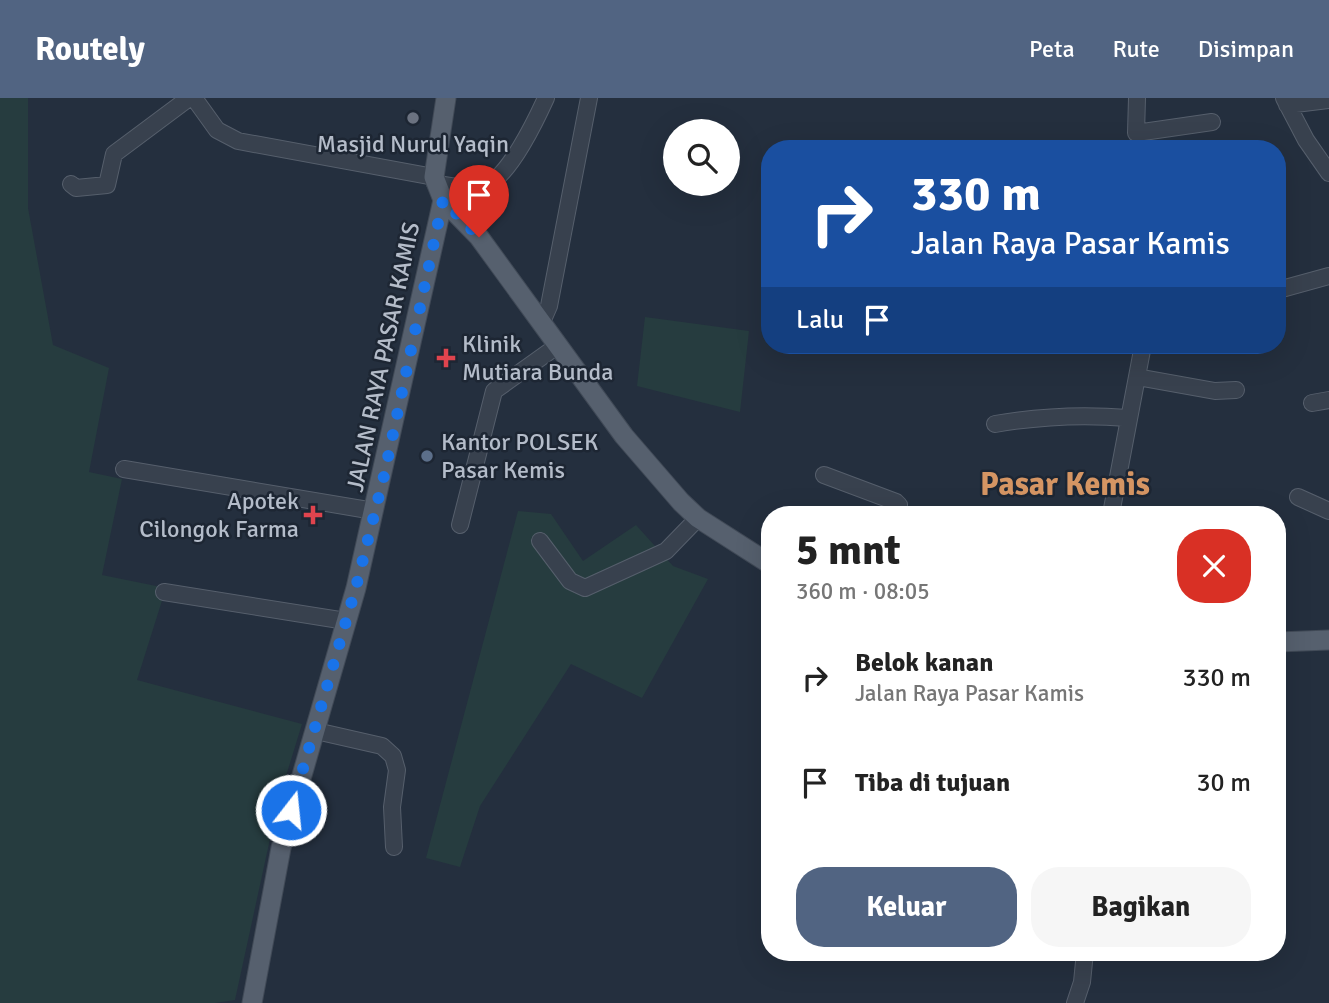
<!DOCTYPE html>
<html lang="id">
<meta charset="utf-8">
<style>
:root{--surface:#fff;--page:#f6f6f6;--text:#222;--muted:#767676;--accent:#516482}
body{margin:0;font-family:Signika,sans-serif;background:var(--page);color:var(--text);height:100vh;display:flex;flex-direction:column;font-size:26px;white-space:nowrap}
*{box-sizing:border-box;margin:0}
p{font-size:23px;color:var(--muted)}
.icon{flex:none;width:38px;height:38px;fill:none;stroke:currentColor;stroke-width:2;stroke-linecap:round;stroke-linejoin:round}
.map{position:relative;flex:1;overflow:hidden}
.side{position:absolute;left:761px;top:408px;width:525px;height:455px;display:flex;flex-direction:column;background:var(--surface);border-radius:28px;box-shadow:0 7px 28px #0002}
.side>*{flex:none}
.hud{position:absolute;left:761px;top:42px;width:525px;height:214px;border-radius:28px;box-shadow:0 7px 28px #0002;background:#1a4fa0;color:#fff;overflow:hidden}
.controls{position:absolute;left:663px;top:21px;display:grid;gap:14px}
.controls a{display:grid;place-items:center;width:77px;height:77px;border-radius:50%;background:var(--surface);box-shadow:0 7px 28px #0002;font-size:35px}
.pin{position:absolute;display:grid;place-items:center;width:60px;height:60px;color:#fff;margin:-72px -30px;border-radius:50% 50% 50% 0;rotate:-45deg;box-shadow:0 0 7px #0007}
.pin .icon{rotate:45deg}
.me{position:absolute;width:77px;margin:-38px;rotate:16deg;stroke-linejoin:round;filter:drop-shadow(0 0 5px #0008)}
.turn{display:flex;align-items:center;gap:24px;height:147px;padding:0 35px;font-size:32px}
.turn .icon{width:91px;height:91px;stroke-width:2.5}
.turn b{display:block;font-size:49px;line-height:60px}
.then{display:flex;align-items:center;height:66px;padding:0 35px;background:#0003;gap:14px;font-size:26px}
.round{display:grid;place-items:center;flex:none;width:74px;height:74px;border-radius:28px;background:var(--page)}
.summary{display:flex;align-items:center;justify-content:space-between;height:119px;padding:0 35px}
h1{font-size:42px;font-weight:700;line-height:52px}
.cta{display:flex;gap:14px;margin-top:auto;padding:14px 35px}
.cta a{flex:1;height:80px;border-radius:28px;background:var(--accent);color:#fff;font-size:28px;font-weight:700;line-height:80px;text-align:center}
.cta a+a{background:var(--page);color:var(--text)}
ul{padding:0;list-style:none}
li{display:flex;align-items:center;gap:21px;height:105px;padding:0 35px}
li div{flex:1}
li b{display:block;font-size:26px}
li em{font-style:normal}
header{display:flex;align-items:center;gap:42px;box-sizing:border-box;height:98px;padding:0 35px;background:var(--accent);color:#fff}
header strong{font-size:33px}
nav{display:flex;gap:38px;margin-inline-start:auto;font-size:24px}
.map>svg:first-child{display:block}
</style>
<header>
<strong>Routely</strong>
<nav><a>Peta</a><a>Rute</a><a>Disimpan</a></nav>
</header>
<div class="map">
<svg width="1329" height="905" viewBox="0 0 1329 905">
<rect width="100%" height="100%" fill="#242f3e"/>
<path fill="#263c3f" d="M0,0h28v110l25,137 56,23 -20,104 33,7 -20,96 64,13 -29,92 165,44 -24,78 -43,198 -20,3h-215z
M645,219l104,14 -9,81 -103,-26z
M518,413l33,3 32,47 53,-36 37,41 35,13 -66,119 -71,-34 -91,142 -20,61 -34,-9z"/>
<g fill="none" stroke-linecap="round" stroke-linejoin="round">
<defs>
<path id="minor" d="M194,0l23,32 21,11 196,36
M1137,0l-1,35 76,-11
M1284,0l22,42 23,33
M1287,7l42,-5
M435,85c15,3 34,7 49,3 24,-7 52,-66 62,-88
M71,86l5,4 31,-3 7,-31 75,-56
M1278,192l51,-14
M542,224l7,-16 40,-208
M1137,279l78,14 21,-1
M1312,305l17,-3
M995,326c46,-8 87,-10 133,-6
M124,371l250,42
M824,377l72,27 3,3 -3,9
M1298,399l31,14
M1111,416l32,-169
M460,427l34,-134 63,-45
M540,443l30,40 15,7 81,-37 32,-33
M164,494l182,29
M316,633l66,15 11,10 4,14 -5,37 2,40
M1075,905l7,-21 3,-30"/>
<path id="major" d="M446,0l-12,79 9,23 36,37 145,199 57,66 17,16 72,46
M1278,544l51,-2
M252,905l29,-155 75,-260 87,-388"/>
</defs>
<use href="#minor" stroke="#565f6c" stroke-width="18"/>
<use href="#major" stroke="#414a57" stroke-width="21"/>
<use href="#minor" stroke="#38414e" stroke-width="16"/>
<use href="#major" stroke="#56606e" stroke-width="19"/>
</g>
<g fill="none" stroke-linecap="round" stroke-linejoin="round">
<path stroke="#1a73e8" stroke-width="12" stroke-dasharray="0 21.6" d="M291,712l65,-223 28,-111 59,-276 36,37"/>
</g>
<circle fill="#6b7280" stroke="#1d2633" stroke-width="2.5" cx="413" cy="20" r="7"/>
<g fill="#e0444e" stroke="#1d2633" stroke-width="2.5">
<path d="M442.5 249.5h7v7h7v7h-7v7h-7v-7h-7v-7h7z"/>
<path d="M309.5 406.5h7v7h7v7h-7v7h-7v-7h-7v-7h7z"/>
</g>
<circle fill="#5c6f8a" stroke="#1d2633" stroke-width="2.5" cx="427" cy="358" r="7"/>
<g text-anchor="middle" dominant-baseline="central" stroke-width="5" stroke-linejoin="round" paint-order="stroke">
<g font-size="24" fill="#b4bcc9" stroke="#1d2633" text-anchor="start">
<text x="413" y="46" text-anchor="middle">Masjid Nurul Yaqin</text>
<text x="462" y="246">Klinik<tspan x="462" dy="28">Mutiara Bunda</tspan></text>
<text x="441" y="344">Kantor POLSEK<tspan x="441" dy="28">Pasar Kemis</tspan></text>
<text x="299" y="403" text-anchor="end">Apotek<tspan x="299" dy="28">Cilongok Farma</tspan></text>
</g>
<g font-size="24" fill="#b4bcc9" stroke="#1d2633">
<text transform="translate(383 259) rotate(-78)">JALAN RAYA PASAR KAMIS</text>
</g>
<g font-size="32" font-weight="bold" fill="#d59563" stroke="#1d2633">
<text x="1065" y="386">Pasar Kemis</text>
</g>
</g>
</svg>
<div class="controls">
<a><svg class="icon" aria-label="search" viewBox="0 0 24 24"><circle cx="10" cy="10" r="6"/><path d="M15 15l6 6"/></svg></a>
</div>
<div class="pin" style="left:479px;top:139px;background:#d93025"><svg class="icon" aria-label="arrive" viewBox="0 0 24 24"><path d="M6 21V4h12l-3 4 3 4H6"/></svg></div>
<svg class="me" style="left:291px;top:712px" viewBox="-20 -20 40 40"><circle r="17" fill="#1a73e8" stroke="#fff" stroke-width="3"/><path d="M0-11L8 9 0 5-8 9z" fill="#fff"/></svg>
<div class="hud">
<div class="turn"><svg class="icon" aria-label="right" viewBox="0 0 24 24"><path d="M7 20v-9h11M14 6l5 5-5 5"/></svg><div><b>330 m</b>Jalan Raya Pasar Kamis</div></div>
<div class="then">Lalu<svg class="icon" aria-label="arrive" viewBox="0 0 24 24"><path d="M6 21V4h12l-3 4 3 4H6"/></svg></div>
</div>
<section class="side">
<div class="summary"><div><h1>5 mnt</h1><p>360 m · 08:05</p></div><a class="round" style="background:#d93025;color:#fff"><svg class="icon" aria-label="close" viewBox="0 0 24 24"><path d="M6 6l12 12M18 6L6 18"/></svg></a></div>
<ul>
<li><svg class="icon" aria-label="right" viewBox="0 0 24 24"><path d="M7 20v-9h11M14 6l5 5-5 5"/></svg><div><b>Belok kanan</b><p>Jalan Raya Pasar Kamis</p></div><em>330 m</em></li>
<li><svg class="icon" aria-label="arrive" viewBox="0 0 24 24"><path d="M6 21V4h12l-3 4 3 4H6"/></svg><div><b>Tiba di tujuan</b></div><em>30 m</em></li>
</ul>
<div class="cta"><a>Keluar</a><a>Bagikan</a></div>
</section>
</div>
